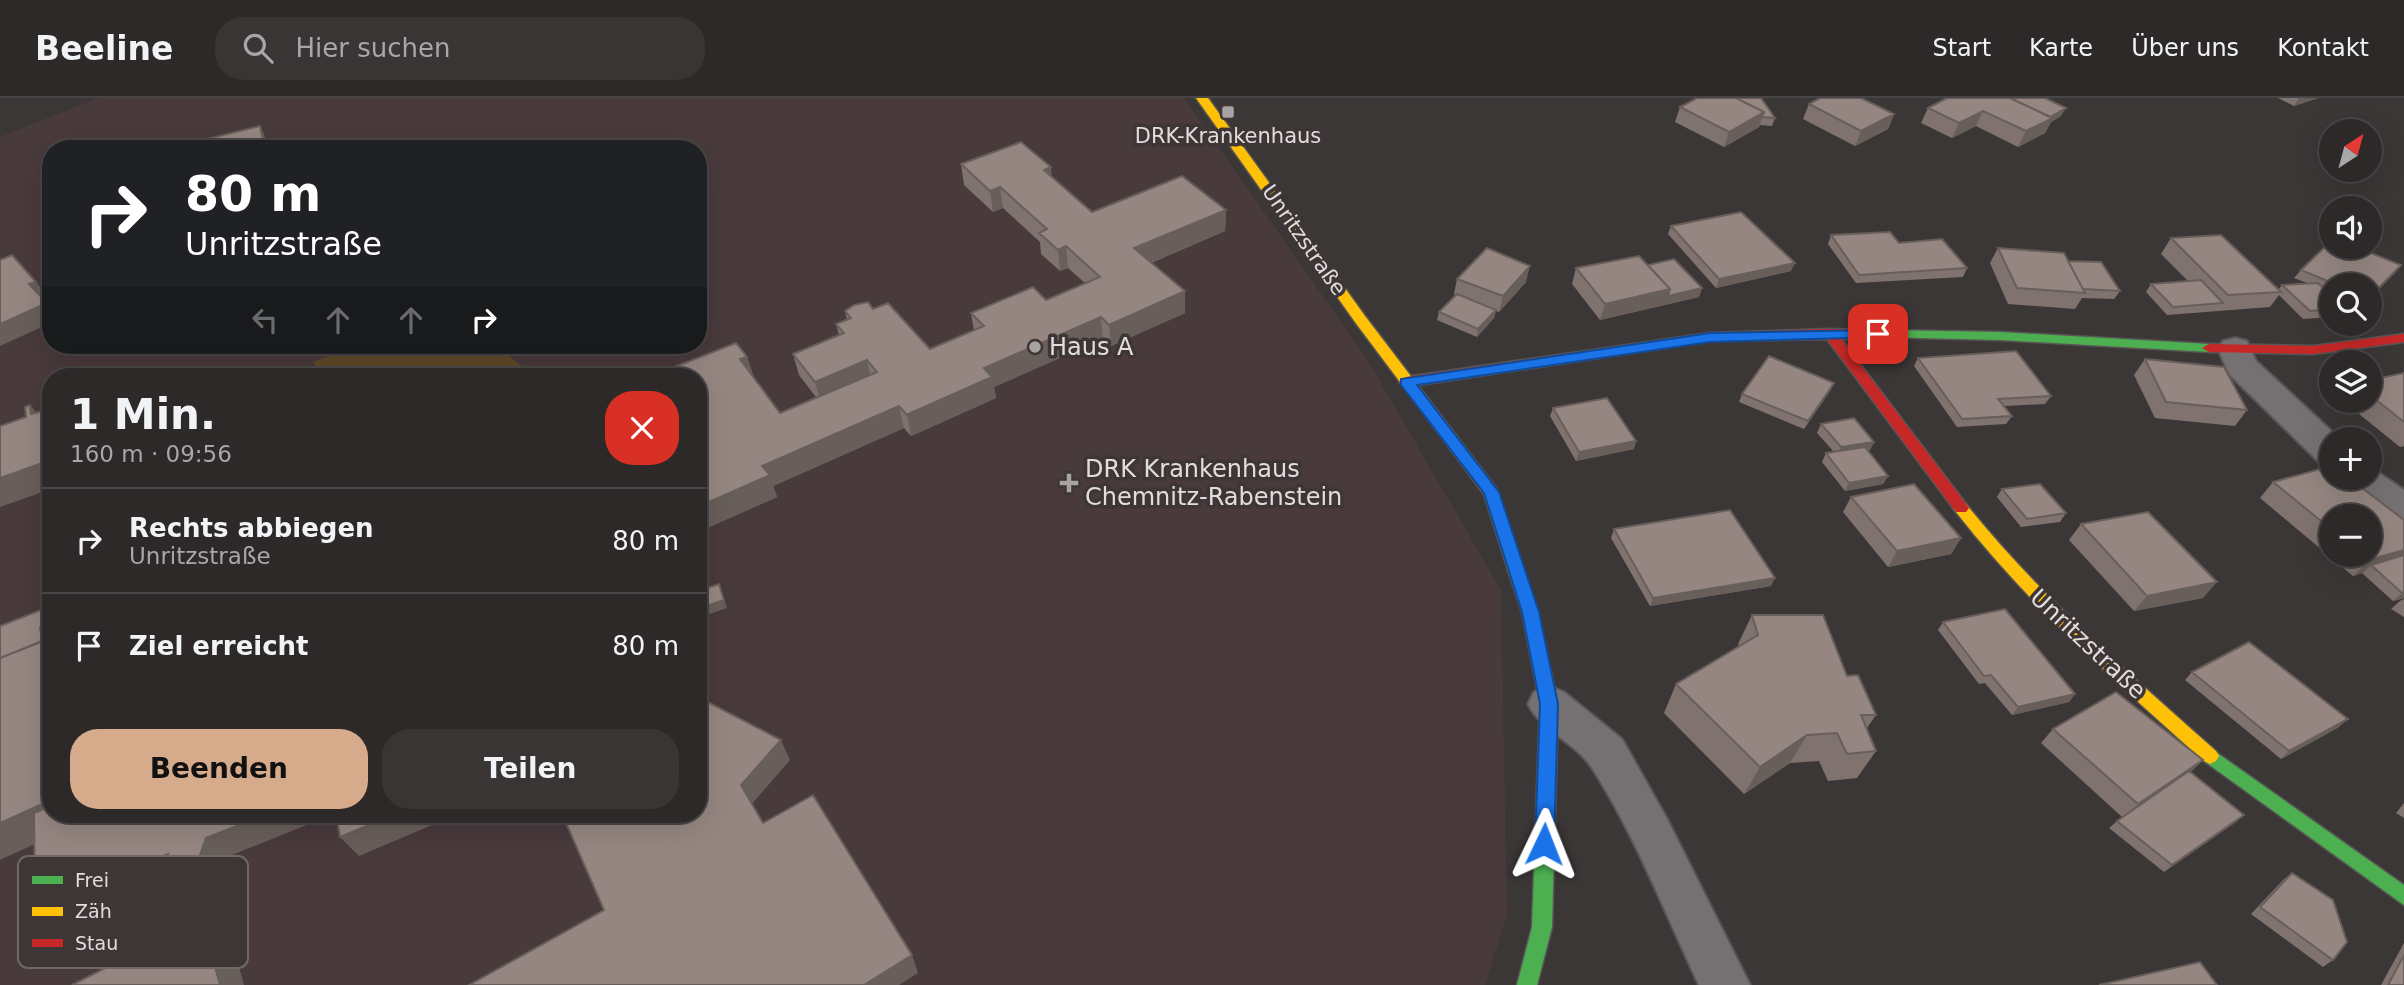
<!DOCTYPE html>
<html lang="de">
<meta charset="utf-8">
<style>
:root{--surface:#2d2929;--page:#393535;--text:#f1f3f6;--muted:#a7a6a8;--line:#484546;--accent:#d6ab8b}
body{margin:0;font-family:"DejaVu Sans",sans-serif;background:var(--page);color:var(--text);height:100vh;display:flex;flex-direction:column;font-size:26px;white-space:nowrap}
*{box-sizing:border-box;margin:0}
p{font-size:23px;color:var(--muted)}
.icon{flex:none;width:38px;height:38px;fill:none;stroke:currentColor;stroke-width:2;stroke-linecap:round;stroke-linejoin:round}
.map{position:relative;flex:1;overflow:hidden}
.side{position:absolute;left:42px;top:270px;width:665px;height:455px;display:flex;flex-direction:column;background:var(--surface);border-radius:28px;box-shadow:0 7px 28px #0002,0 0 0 2px var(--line)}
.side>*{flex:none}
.hud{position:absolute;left:42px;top:42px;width:665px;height:214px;border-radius:28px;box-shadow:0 7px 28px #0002,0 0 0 2px var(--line);background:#202124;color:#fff;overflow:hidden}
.needle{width:46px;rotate:36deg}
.tools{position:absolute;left:2319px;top:21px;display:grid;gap:14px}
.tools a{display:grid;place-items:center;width:63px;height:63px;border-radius:50%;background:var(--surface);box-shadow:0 7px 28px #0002,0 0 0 2px var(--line);font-size:35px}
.pin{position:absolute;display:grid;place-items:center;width:60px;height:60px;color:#fff;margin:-30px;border-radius:14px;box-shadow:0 4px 10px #0006}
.me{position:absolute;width:77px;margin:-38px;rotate:2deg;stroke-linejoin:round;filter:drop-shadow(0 0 5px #0008)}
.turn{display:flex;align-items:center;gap:24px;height:147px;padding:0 28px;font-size:32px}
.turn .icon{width:91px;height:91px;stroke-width:2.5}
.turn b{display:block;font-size:49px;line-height:60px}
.lanes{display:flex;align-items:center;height:66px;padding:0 28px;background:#0003;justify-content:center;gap:35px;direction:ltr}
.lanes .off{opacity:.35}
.round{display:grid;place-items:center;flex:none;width:74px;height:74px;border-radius:28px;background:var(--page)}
.head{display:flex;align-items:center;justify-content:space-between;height:119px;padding:0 28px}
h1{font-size:42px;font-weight:700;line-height:52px}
.button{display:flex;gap:14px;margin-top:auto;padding:14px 28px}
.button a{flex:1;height:80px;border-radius:28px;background:var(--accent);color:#111;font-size:28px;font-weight:700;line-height:80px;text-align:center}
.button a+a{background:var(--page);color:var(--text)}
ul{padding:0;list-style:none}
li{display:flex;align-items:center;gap:21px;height:105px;padding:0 28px;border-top:2px solid var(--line)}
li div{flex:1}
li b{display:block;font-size:26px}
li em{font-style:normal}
header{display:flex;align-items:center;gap:42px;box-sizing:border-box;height:98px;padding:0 35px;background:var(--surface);border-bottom:2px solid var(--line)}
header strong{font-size:33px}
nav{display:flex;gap:38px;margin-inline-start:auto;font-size:24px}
.search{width:490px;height:63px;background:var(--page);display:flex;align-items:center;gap:18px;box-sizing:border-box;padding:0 24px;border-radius:28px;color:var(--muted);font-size:26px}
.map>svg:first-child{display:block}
</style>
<header>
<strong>Beeline</strong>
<div class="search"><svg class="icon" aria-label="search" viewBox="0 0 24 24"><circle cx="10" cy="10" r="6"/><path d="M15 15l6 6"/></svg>Hier suchen</div>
<nav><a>Start</a><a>Karte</a><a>Über uns</a><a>Kontakt</a></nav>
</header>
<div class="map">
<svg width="2404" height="887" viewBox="0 0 2404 887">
<rect width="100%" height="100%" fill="#3c3737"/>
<path fill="#493a3c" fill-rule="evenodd" d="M98,0h1086l183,261 134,231 6,325 -22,70h-1485v-848zM51,51h647v196h-647zM51,278h647v438h-647z"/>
<path fill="#5f4a29" d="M359,247h136l39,31h-211l-10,-14z"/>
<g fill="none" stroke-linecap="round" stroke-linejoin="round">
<defs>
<path id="street" d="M2235,240l12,3 9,20 84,78h-9v26l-13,-4 -89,-87 -11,-25 5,-8z
M2370,369l34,23v34c-21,-7 -48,-27 -59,-46h25z
M1549,588l15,6 58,47 44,78 84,168h-51c-34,-72 -64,-150 -107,-217 -17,-26 -50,-36 -64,-64l6,-12z"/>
<path id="fast" d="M1884,232l116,2 209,12 7,4 -7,4 -209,-12 -121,-3 -2,-3 2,-3z
M1516,466l6,2 2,4 14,42 20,92 -6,223 -15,58h-20l15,-58 8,-223 -18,-92 -14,-42 2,-4z
M2210,650l194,137v20l-200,-144 -3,-5 3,-5z"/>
<path id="slow" d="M1196,0h12l157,218 131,172 28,82 -2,4h-12l-2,-4 -24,-76 -129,-172z
M1961,404l5,2c74,92 162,169 250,247l3,5 -3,5 -6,3 -6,-3c-88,-78 -175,-156 -248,-249l-3,-4z"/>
<path id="jam" d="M1829,231l60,2 2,3 -2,3 -5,1 -43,1 125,165 3,4 -3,4h-10l-129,-173 -117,2 -304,46 -7,-5 7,-5 304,-44z
M2404,236v8l-91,12 -104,-2 -7,-4 7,-4 104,2z"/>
</defs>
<use href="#street" stroke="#585555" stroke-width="4"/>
<use href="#fast" stroke="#585555" stroke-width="3"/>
<use href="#slow" stroke="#585555" stroke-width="3"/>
<use href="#jam" stroke="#585555" stroke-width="3"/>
<use href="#street" fill="#757172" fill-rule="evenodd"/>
<use href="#fast" fill="#4caf50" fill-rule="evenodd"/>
<use href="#slow" fill="#ffc107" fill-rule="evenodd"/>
<use href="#jam" fill="#c62828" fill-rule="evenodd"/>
</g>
<path fill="#80736f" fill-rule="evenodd" d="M1947,0l114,18 -10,6 -6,11 -27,14 -42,-21 -24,12 -31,-15 7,-15z
M2278,0h40l-24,8z
M1809,6l85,10 -6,15 -33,17 -52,-27z
M1680,9l95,11 -3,8 -12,-1 -1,2 -35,20 -49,-25z
M961,66l91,14 40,34 134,-2 -1,21 -74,32 34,50 -74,33 -8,-7 -109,48 2,11 -78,35 -7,3 -7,-8 -131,58 4,11 -79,35 49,-175 7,21 26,35 36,-16 -17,-22 -6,-21 46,-19 -3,-11 11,-4 -2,-9 28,-2 57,40 44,-18 -3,-18 75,-13 39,-17 -17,-15 -8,3 -19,-17 -1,-12 -37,-34 -10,4 -29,-27z
M1671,128l120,45 -75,17 -48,-54z
M1831,137l68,8 68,25 -4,9 -107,6 -28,-39z
M2171,140l108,51 3,-4 25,-2 -13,-5 7,-8 93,4 -24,11h-39v9l-3,-1 3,2v22l-28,2 -24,-24 -9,12 -103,8 -21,-23 5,-8 37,-3 -27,-27z
M1998,150l70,13 52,30 -6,8 -32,-1 -7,11 -67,-5 -18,-41z
M1648,167l54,23 -3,9 -99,23 -28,-36 4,-16z
M1457,181l69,3 -27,30 -3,-1 -2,7 -17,19 -40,-17 2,-8 17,-17 -2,-1z
M1918,260l133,38 -6,8 -41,2 8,10 -6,8 -49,3 -43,-61z
M2145,261l102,51 -12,16 -80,-8 -21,-43z
M2404,275v73l-4,1 -57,-46h27v-21z
M1834,285l-4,8 -26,38 -65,-27 3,-8z
M1553,310l81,41 -58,12 -26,-45z
M1821,326l53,18 -4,8 -2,1 20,25 -5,8 -38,7 -23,-29 4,-9 8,-1 -17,-19z
M2273,384l131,38v78l-11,3 -31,-28 -9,3 -93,-78zM2331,418l39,39h-39z
M2002,391l64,24 -6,9 -39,5 -24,-30z
M1851,399l110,41 -10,16 -63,13 -45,-55z
M2081,426l122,74 -69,13 -65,-71z
M1614,431l157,57 -121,20 -39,-68z
M2404,501v18l-13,-8 9,-8z
M1752,517l95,61 29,39 -9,13 9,23 -19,27 -29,3 -9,-20 -29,2 -46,31 -80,-81 12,-29 63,-37 -1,-3z
M1943,524l132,72 -6,8 -57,13 -27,-32 -6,1 -41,-54z
M2192,574l147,55 -58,32 -96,-79z
M2053,631l150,31 -13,12 46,50 -72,50 -55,-44 13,-11 -81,-74z
M2404,705v15l-8,-5z
M2292,775l41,87 -10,7 -72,-53 32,-34z
M2404,845v42h-23z"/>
<path fill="#685e5a" d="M2299,0h19l-24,8z
M2066,10l-5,8 -10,6 -6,11 -27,14 8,-16 15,-10z
M1983,13l-7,15 -24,12 7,-15z
M1764,14l-5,15 -35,20 5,-15z
M1894,16l-6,15 -33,17 6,-15z
M260,28l4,8 4,15h-3z
M1051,69l2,21 -9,-18z
M1000,89l3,21 -10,4 -3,-21z
M1226,112l-1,21 -90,38 -1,-21z
M1066,148l2,22 -8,3 -2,-21z
M1795,165l-4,8 -75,17 3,-9z
M2401,167l-7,9 -24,24v-1z
M1530,168l-4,16 -27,30 4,-16z
M36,184l13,15 -7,3 -13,-16z
M1702,190l-3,9 -99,23 5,-16 65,-15z
M1185,193v22l-74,33 -2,-21z
M47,205l4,5v15l-51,23v-22z
M1496,212l-2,8 -17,19 1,-8z
M1101,219l2,22 -109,48 2,11 -85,38 -4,-21 77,-47z
M747,259l7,21 -14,-19z
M867,262l5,22 -51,22 -6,-22z
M1834,285l-4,8 -26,38 4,-8z
M30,307l19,22 -18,-13z
M899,308l5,22 -131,58 4,11 -79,35v-25l64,-41z
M1636,343l-2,8 -58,12 3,-9z
M1874,344l-4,8 -33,6 4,-9z
M51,362v29l-51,18v-29z
M1888,378l-5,8 -38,7 4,-8z
M1961,440l-10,16 -63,13 9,-16z
M2404,452v10l-33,5 -8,8 -10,3 16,-16z
M1775,480l-4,8 -121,20 3,-8z
M2217,484l-14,16 -69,13 13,-15z
M719,486l8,24 -29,10v-9z
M2404,494v6l-11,3 9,-8z
M51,524v50l-48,-2 37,-43z
M2075,596l-6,8 -57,13 6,-8z
M2348,621l-9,8 -58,32 8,-8z
M1807,637l-17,28 -46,31 16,-27z
M781,642l9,20 -39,45 -10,-20z
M2203,662l-15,15 -65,43 15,-14z
M51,702v14h49l-100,46v-37z
M267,716h67l-107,43 -22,65 28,22 11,41h-24l-87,-19 73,-128z
M396,716h62l-99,42 -19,-19z
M2244,717l-8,7 -72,50 8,-7z
M168,756l22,19 -129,53 -26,-18z
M912,857l6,18 -19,12h-35z"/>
<path fill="#958681" stroke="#685e5a" stroke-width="2" d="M1697,0h39l28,14 -35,20 -49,-25z
M1736,0h25l14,20 -13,-1 2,-5z
M1820,0h41l33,16 -33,17 -52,-27z
M1947,0h63l43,20 -27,13 -43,-20 -24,12 -31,-15z
M2010,0h35l21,10 -16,9z
M260,28l5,23h-98z
M1021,44l30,25 -7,3 48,42 90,-36 44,34 -92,38 51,43 -76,34 -8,-8 -117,51 8,9 -79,35 -6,3 -8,-9 -137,60 8,9 -72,32v-131h-47l85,-33 11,14 -7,2 40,54 97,-41 -10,-12 -52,22 -22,-28 51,-21 -8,-9 15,-6 -6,-7 9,-6 14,-3 5,7 15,-6 42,46 54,-23 -13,-13 62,-26 13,13 54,-23 -34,-31 -8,4 -19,-17 8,-4 -47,-42 -10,4 -29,-27z
M1741,114l54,51 -76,16 -48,-53z
M1890,134l9,11 43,-4 25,29 -108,7 -28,-40z
M2221,137l60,57 -53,3 -57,-57z
M2331,143v6h25l45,18 -31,32v-12h-33l-36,-15z
M1487,150l43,18 -27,30 -46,-17z
M1998,150l66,5 21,40 -68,-5z
M12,157l24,27 -7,2 18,19 -47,21v-64z
M1639,158l31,33 -65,15 -29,-36z
M1674,161l28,29 -34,8 2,-7 -22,-24z
M2068,163l33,1 19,29 -37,-2z
M2201,182l22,23 -50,4 -22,-23z
M2318,185l13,12v14l-21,2 -28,-26z
M1457,196l39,16 -18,19 -39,-17z
M2016,253l35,45 -53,3 14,17 -50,3 -44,-61z
M1769,258l65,27 -26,38 -66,-27z
M2145,261l79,8 23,43 -81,-8z
M2404,275v49l-34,-27v-15z
M1607,300l29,43 -57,11 -26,-44z
M30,307l1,9 20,-5v51l-51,18v-52l26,-9 -1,-10z
M1854,320l20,24 -33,5 -20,-23z
M1865,349l23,29 -39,7 -23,-30z
M2331,368v12h18l55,42v30l-35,10 -7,-5h8v-39h-39v13l-58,-47z
M1914,386l47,54 -64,13 -46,-54z
M2040,386l26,29 -39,6 -25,-30z
M1730,412l45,68 -122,20 -39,-69z
M2148,414l69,70 -70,14 -66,-72z
M2404,457v37l-2,1 -31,-28z
M719,486l5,16 -26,9v-18z
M51,508v16l-11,5 2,14 -42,17v-32z
M2005,511l70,85 -57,13 -27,-32 -7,1 -41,-54z
M1752,517h71l24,61 11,-1 18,40h-15l15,36 -29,3 -10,-21 -30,2 -47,32 -84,-83 82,-49z
M51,540v162l-51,23v-165z
M2249,544l99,77 -59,32 -97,-79z
M2116,594l87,68 -65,44 -85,-75z
M698,599l83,43 -40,45 22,38 50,-28 99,160 -48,30h-395l135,-75 -42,-96h136z
M2189,673l55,44 -72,50 -55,-44z
M51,708v8h216l-61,24 -34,96 -42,22 38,-102 -133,54 -1,-95z
M336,716h60l-56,23z
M2292,775l41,27 14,42 -14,18 -73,-53z
M202,821l18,66h-148z
M2404,857v30h-16z
M2200,864l17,23h-118z"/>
<path fill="#1a73e8" stroke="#114b97" stroke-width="2" d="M1878,232l5,1v6l-173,5 -293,43 82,107 40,120 19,92 -4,140 -3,6 -7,2 -6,-2 -3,-6 5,-140 -18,-92 -38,-119 -83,-108v-6l309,-46z"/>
<g fill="#a8a3a3" stroke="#3e3536" stroke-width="2.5">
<rect x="1221" y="7" width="14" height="14" rx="3.5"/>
<circle cx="1035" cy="249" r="7"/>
<path d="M1065.5 374.5h7v7h7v7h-7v7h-7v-7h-7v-7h7z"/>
</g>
<g text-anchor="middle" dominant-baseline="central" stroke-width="7" stroke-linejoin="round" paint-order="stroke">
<g font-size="21" fill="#e2dddd" stroke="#3e3536">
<text x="1228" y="38">DRK-Krankenhaus</text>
</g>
<g font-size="21" fill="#e2dddd" stroke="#3e3536">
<text transform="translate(1304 142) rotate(55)">Unritzstraße</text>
</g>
<g font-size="24" fill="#e2dddd" stroke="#3e3536" text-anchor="start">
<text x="1049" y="249">Haus A</text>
<text x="1085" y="371">DRK Krankenhaus<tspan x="1085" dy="28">Chemnitz-Rabenstein</tspan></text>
</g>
<g font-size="24" fill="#e2dddd" stroke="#3e3536">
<text transform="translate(2088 546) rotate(43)">Unritzstraße</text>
</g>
</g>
<rect x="18" y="758" width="230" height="112" rx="10" fill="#3e3536" stroke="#6f6768" stroke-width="2"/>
<rect x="32" y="778" width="31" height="8" fill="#4caf50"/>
<rect x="32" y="809" width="31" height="9" fill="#ffc107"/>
<rect x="32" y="841" width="31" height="8" fill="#c62828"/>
<g font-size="19" fill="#e2dddd">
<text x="75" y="789">Frei</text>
<text x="75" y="820">Zäh</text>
<text x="75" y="852">Stau</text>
</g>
</svg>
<div class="tools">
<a><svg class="needle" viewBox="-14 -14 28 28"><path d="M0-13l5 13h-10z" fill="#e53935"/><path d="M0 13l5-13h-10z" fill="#a7a6a8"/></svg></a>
<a><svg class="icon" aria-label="sound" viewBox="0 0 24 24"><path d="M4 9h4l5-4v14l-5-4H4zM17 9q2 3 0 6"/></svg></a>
<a><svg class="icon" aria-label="search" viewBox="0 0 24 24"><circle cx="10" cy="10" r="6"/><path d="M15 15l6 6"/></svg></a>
<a><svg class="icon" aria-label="layers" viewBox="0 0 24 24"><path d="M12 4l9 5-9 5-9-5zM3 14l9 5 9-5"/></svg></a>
<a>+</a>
<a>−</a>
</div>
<div class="pin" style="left:1878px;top:236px;background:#d93025"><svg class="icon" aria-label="arrive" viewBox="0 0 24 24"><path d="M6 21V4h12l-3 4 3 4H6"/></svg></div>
<svg class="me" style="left:1544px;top:746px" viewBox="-20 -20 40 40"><path d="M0-17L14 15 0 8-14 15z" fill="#1a73e8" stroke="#fff" stroke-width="4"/></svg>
<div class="hud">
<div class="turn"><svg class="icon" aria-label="right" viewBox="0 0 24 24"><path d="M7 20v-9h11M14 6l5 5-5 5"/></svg><div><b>80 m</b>Unritzstraße</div></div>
<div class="lanes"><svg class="icon off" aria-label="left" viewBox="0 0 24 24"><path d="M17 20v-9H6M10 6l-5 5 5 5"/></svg><svg class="icon off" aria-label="ahead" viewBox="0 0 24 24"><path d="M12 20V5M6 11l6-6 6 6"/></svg><svg class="icon off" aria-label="ahead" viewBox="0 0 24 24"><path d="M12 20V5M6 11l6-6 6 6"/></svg><svg class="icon" aria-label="right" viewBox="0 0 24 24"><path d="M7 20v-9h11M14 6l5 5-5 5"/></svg></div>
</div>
<section class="side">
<div class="head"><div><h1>1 Min.</h1><p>160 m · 09:56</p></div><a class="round" style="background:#d93025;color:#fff"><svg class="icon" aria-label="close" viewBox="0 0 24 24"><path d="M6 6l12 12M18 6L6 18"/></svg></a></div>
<ul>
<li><svg class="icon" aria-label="right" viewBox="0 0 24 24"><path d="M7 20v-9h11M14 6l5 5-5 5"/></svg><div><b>Rechts abbiegen</b><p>Unritzstraße</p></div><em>80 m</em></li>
<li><svg class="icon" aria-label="arrive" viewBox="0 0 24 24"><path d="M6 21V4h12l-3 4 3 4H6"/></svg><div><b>Ziel erreicht</b></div><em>80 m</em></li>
</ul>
<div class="button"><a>Beenden</a><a>Teilen</a></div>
</section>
</div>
